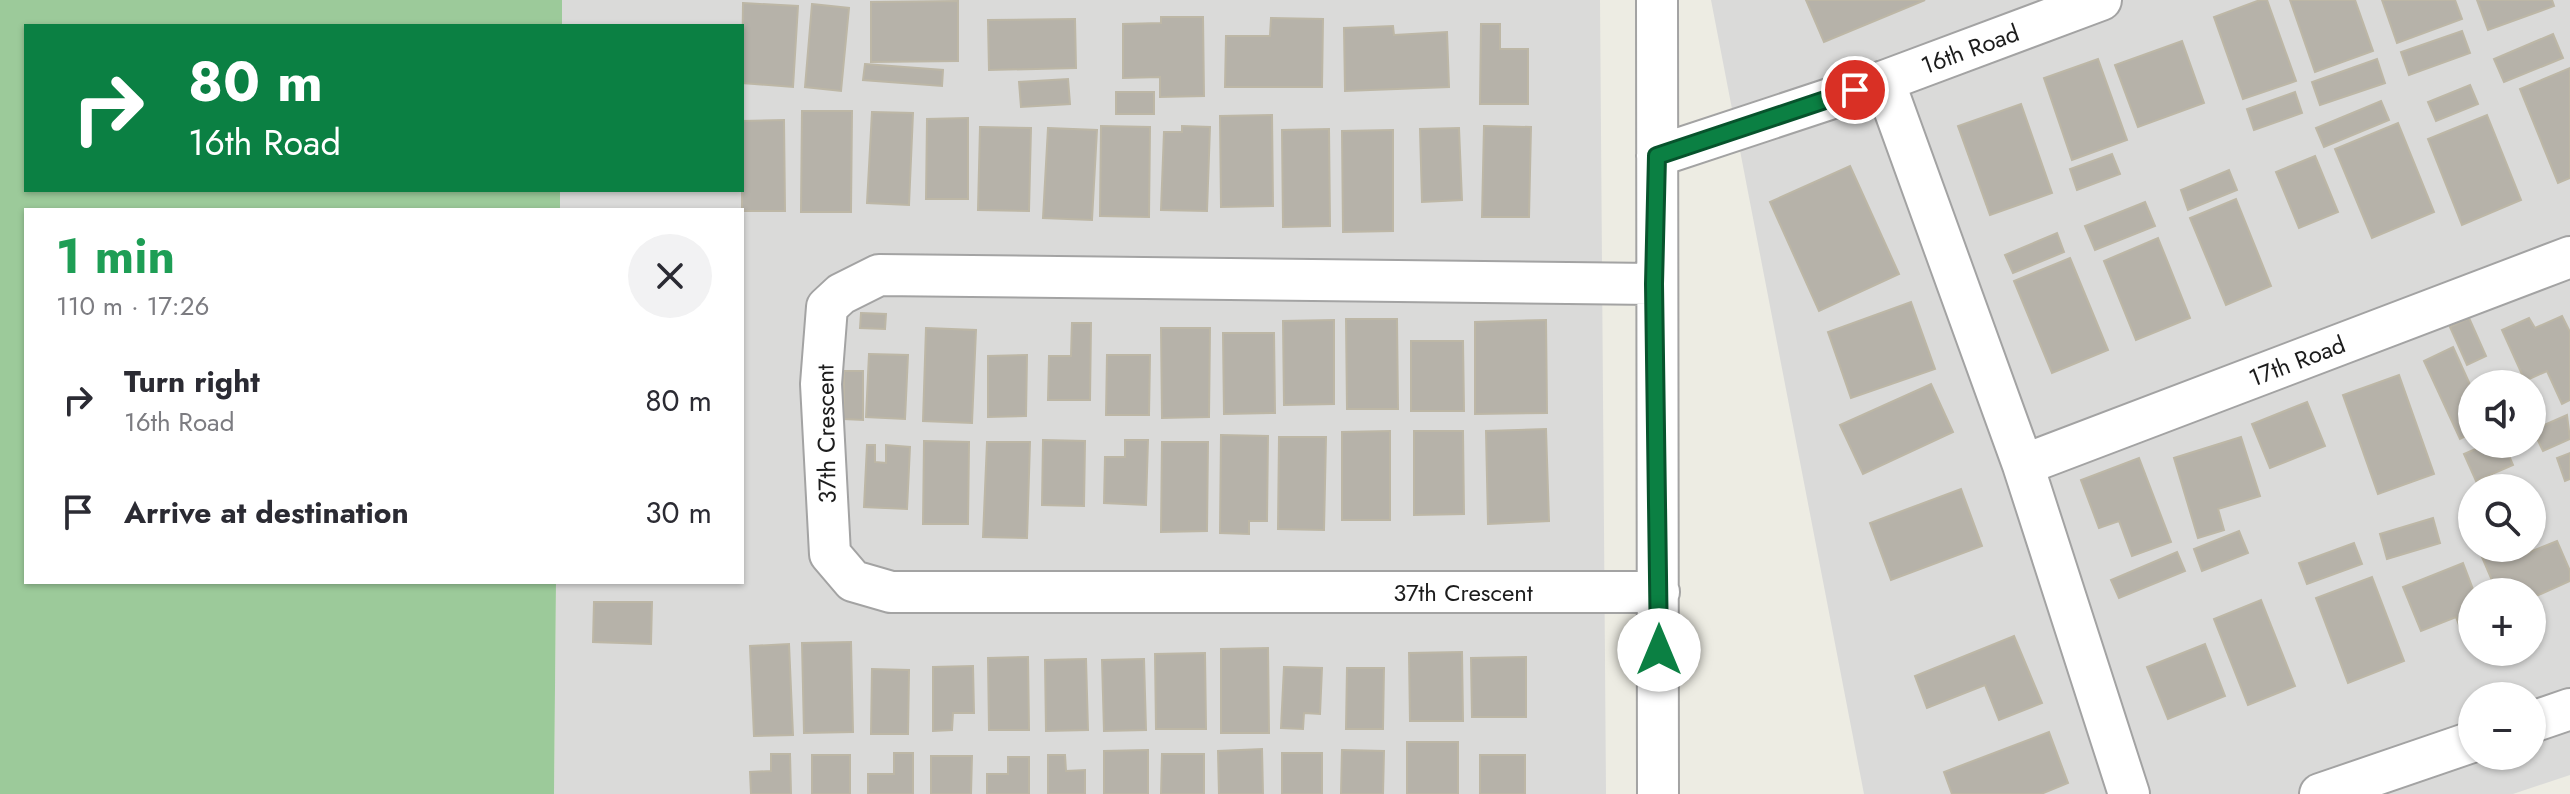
<!DOCTYPE html>
<meta charset="utf-8">
<style>
:root{--surface:#fff;--page:#f2f2f3;--text:#2b2b33;--muted:#7c7c81}
body{margin:0;font-family:Jost,sans-serif;background:var(--page);color:var(--text);height:100vh;display:flex;flex-direction:column;font-size:30px;white-space:nowrap}
*{box-sizing:border-box;margin:0}
p{font-size:26px;color:var(--muted)}
.icon{flex:none;width:44px;height:44px;fill:none;stroke:currentColor;stroke-width:2;stroke-linecap:round;stroke-linejoin:round}
.map{position:relative;flex:1;overflow:hidden}
.side{position:absolute;left:24px;top:208px;width:720px;height:376px;display:flex;flex-direction:column;background:var(--surface);border-radius:0px;box-shadow:0 2px 6px #0004}
.side>*{flex:none}
.guide{position:absolute;left:24px;top:24px;width:720px;height:168px;border-radius:0px;box-shadow:0 2px 6px #0004;background:#0b8043;color:#fff;overflow:hidden}
.fabs{position:absolute;left:2458px;top:370px;display:grid;gap:16px}
.fabs a{display:grid;place-items:center;width:88px;height:88px;border-radius:50%;background:var(--surface);box-shadow:0 2px 6px #0004;font-size:40px}
.pin{position:absolute;display:grid;place-items:center;width:68px;height:68px;color:#fff;margin:-34px;border:4px solid #fff;border-radius:50%;box-shadow:0 2px 8px #0007}
.me{position:absolute;width:88px;margin:-44px;rotate:0deg;stroke-linejoin:round;filter:drop-shadow(0 0 6px #0008)}
.turn{display:flex;align-items:center;gap:28px;height:168px;padding:0 32px;font-size:36px}
.turn .icon{width:104px;height:104px;stroke-width:2.5}
.turn b{display:block;font-size:56px;line-height:68px}
.round{display:grid;place-items:center;flex:none;width:84px;height:84px;border-radius:42px;background:var(--page)}
.summary{display:flex;align-items:center;justify-content:space-between;height:136px;padding:0 32px}
h1{font-size:48px;font-weight:700;line-height:60px;color:#1e9e55}
ul{padding:0;list-style:none}
li{display:flex;align-items:center;gap:24px;height:112px;padding:0 32px}
li div{flex:1}
li b{display:block;font-size:30px}
li em{font-style:normal}
.map>svg:first-child{display:block}
</style>
<div class="map">
<svg width="2570" height="794" viewBox="0 0 2570 794">
<rect width="100%" height="100%" fill="#edece3"/>
<path fill="#dadad9" fill-rule="evenodd" d="M562,0h1038l6,794h-1052l2,-212h186v-372h-182v-20h182v-164h-180z
M1711,0h859v775l-57,19h-649zM2472,384h60v60h-60zM2472,488h60v60h-60zM2472,592h60v60h-60zM2472,696h60v60h-60z"/>
<path fill="#9cca9a" d="M0,0h562v26h-536v164h534v20h-534v372h530l-2,212h-554z"/>
<path fill="#b6b2a9" stroke="#bdb7a6" stroke-width="2" d="M1806,0h119l-101,42z
M2260,0h7l29,81 -53,18 -29,-82z
M2290,0h65l18,51 -58,21z
M2382,0h73l7,19 -65,24z
M2477,0h75l2,6 -66,24z
M958,1v60l-87,1v-60z
M743,3l55,3 -5,81 -51,-4z
M812,4l37,4 -8,83 -36,-4z
M1161,17h42l1,79 -44,1v-20l-37,1v-54l38,-1z
M1271,18l52,1 -1,68h-97l1,-51h44z
M1075,19l1,49 -87,2 -1,-50z
M1481,24h19v25h28v55h-48z
M1393,26l1,9 53,-3 2,55 -104,4 -1,-63z
M2462,31l8,22 -61,22 -8,-23z
M2553,34l10,24 -59,24 -10,-23z
M2182,41l22,62 -66,24 -23,-62z
M2098,59l29,81 -55,20 -28,-82z
M2377,59l8,24 -65,22 -8,-23z
M865,64l78,6 -1,16 -79,-6z
M2570,68v110l-12,5 -38,-94z
M1068,79l2,25 -49,3 -2,-25z
M2470,85l8,19 -42,17 -8,-19z
M1116,92h38v22h-38z
M2295,92l7,21 -48,17 -7,-21z
M2381,101l8,19 -65,27 -8,-19z
M2021,104l31,89 -62,22 -32,-89z
M802,111h50l-1,101h-50z
M872,112l41,1 -4,92 -42,-2z
M1272,115l1,91 -52,1 -1,-91z
M2487,115l34,85 -59,25 -34,-86z
M968,118v81h-42l1,-80z
M784,120l1,91h-43v-90z
M2398,123l36,89 -62,26 -37,-89z
M1101,126l49,1 -1,90 -49,-1z
M1182,126l28,1 -3,84 -46,-1 3,-78h18z
M1484,126l47,1 -2,90h-47z
M980,127l51,1 -2,83 -51,-1z
M1048,128l49,2 -5,90 -49,-2z
M1459,128l3,72 -40,2 -2,-73z
M1329,129l1,97 -47,1 -1,-97z
M1393,130v101l-50,1 -1,-101z
M2112,154l8,20 -43,16 -7,-21z
M2315,156l23,56 -39,16 -23,-56z
M1850,166l49,108 -80,37 -49,-109z
M2229,170l8,20 -49,20 -7,-20z
M2236,199l35,87 -45,19 -36,-87z
M2145,202l10,24 -60,24 -10,-24z
M2057,233l7,19 -51,21 -8,-18z
M2158,238l32,80 -54,22 -32,-79z
M2070,258l38,92 -56,23 -38,-92z
M1911,302l24,67 -84,29 -23,-66z
M861,313l25,1 -1,15 -25,-1z
M2562,316l8,16v68l-8,4 -15,-33 -22,10 -23,-51 27,-12 6,10z
M2469,318l17,38 -19,9 -17,-38z
M1346,319h51l1,90h-51z
M1334,320v84l-50,1 -1,-84z
M1546,320l1,93 -72,1v-92z
M1072,323h19l-1,77h-42l1,-44h22z
M926,328l50,2 -4,93 -49,-2z
M1161,328h49l-1,89 -47,1z
M1223,333h51l1,80 -51,1z
M1411,341h52l1,70h-53z
M2453,347l19,42v44l-12,6 -36,-78z
M869,354l39,1 -3,64 -39,-2z
M1027,355l-1,61 -38,1v-61z
M1107,355h43l-1,60h-43z
M844,371h19v49l-19,-1z
M2399,375l35,99 -56,20 -35,-99z
M1931,384l22,48 -90,42 -23,-49z
M2307,402l18,44 -55,22 -18,-44z
M2567,415l3,24 -27,12 -10,-21z
M1546,429l3,92 -61,3 -2,-93z
M1390,431v89h-48v-88z
M1414,431h49l1,83 -50,1z
M1221,435l47,1 -1,85h-18v13l-29,-1z
M1279,437h47l-2,93 -46,-1z
M2241,437l19,59 -42,13 6,21 -26,8 -24,-80z
M1043,440l42,1 -1,65 -42,-1z
M1125,440h23l-2,65 -42,-2 1,-46h20z
M924,441l45,1 -1,82h-45z
M987,442h43l-3,96 -44,-1z
M1162,442h46l-1,89 -46,1z
M2487,444h17l9,21 -37,16 -12,-27z
M867,445h8v17l11,1v-18l24,2 -3,62 -43,-2z
M2570,453v26l-5,2 -8,-23z
M2139,458l32,84 -39,14 -13,-35 -20,7 -18,-48z
M1961,489l21,57 -91,34 -21,-57z
M2433,518l7,25 -53,16 -7,-25z
M2239,531l9,22 -46,18 -8,-22z
M2557,541l13,30v10l-38,17v-6h-35l-15,-35 22,-9h13l3,8z
M2354,543l8,21 -55,20 -8,-21z
M2177,552l8,19 -66,27 -8,-18z
M2463,563l11,29 -2,50 -6,2 -10,-27 -35,14 -18,-44z
M2372,577l32,84 -56,22 -32,-85z
M2261,600l34,86 -47,19 -34,-86z
M594,602h58l-1,42 -58,-2z
M2014,636l28,67 -43,17 -14,-35 -58,23 -12,-32z
M851,642l2,90 -49,1 -2,-90z
M789,644l4,91 -39,1 -4,-90z
M2205,644l20,52 -57,23 -21,-52z
M1268,648l1,85h-48v-84z
M1462,652l1,69h-53l-1,-68z
M1205,653l1,76h-50l-1,-75z
M1028,657l1,73h-40l-1,-72z
M1526,657v60h-54l-1,-59z
M1086,659l2,71 -42,1 -1,-71z
M1144,659l2,71 -42,1 -2,-71z
M973,666l1,47h-21l-1,17 -19,1v-64z
M1284,667l38,1 -2,46 -16,-1 -1,16 -22,-1z
M1347,668h37l-1,61h-37z
M872,669l37,1 -1,64h-37z
M2049,732l19,51 -27,11h-89l-8,-22z
M1407,742h51v52h-51z
M1262,749l1,45h-44l-1,-43z
M1148,750v44h-44v-43z
M1342,750l42,1 -1,43h-42z
M894,753h19v41h-45v-20h26z
M1282,753h40v41h-40z
M771,754h19l1,40h-40l-1,-22 21,-1z
M1162,754h42v40h-43z
M812,755h38v39h-38z
M1048,755h17l1,16 19,-1v24h-37z
M1480,755h45v39h-45z
M931,756h41l-1,38h-40z
M1008,757h21v37h-42v-20h21z"/>
<g fill="none" stroke-linecap="round" stroke-linejoin="round">
<defs>
<path id="street" d="M1657,0l1,794
M1884,81l139,384 106,329
M1657,156l227,-75 217,-81
M1654,284l-775,-9 -38,19 -14,13 -6,77 9,170 23,27 38,11h768
M2023,465l547,-208
M2532,722l38,-13
M2320,794l152,-52"/>
</defs>
<use href="#street" stroke="#a3a3a3" stroke-width="44"/>
<use href="#street" stroke="#fff" stroke-width="40"/>
</g>
<g fill="none" stroke-linecap="round" stroke-linejoin="round">
<defs>
<path id="route" d="M1659,650l-5,-366 3,-128 198,-66"/>
</defs>
<use href="#route" stroke="#07532c" stroke-width="20"/>
<use href="#route" stroke="#0b8043" stroke-width="14"/>
</g>
<g text-anchor="middle" dominant-baseline="central" stroke-width="8" stroke-linejoin="round" paint-order="stroke">
<g font-size="24" fill="#1c1c1c" stroke="#fff">
<text transform="translate(1970 49) rotate(-20)">16th Road</text>
<text transform="translate(2297 361) rotate(-21)">17th Road</text>
<text transform="translate(826 434) rotate(-91)">37th Crescent</text>
<text x="1463" y="592">37th Crescent</text>
</g>
</g>
</svg>
<div class="fabs">
<a><svg class="icon" aria-label="sound" viewBox="0 0 24 24"><path d="M4 9h4l5-4v14l-5-4H4zM17 9q2 3 0 6"/></svg></a>
<a><svg class="icon" aria-label="search" viewBox="0 0 24 24"><circle cx="10" cy="10" r="6"/><path d="M15 15l6 6"/></svg></a>
<a>+</a>
<a>−</a>
</div>
<div class="pin" style="left:1855px;top:90px;background:#d93025"><svg class="icon" aria-label="arrive" viewBox="0 0 24 24"><path d="M6 21V4h12l-3 4 3 4H6"/></svg></div>
<svg class="me" style="left:1659px;top:650px" viewBox="-20 -20 40 40"><circle r="19" fill="#fff"/><path d="M0-13L10 11 0 6-10 11z" fill="#0b8043"/></svg>
<div class="guide">
<div class="turn"><svg class="icon" aria-label="right" viewBox="0 0 24 24"><path d="M7 20v-9h11M14 6l5 5-5 5"/></svg><div><b>80 m</b>16th Road</div></div>
</div>
<section class="side">
<div class="summary"><div><h1>1 min</h1><p>110 m · 17:26</p></div><a class="round"><svg class="icon" aria-label="close" viewBox="0 0 24 24"><path d="M6 6l12 12M18 6L6 18"/></svg></a></div>
<ul>
<li><svg class="icon" aria-label="right" viewBox="0 0 24 24"><path d="M7 20v-9h11M14 6l5 5-5 5"/></svg><div><b>Turn right</b><p>16th Road</p></div><em>80 m</em></li>
<li><svg class="icon" aria-label="arrive" viewBox="0 0 24 24"><path d="M6 21V4h12l-3 4 3 4H6"/></svg><div><b>Arrive at destination</b></div><em>30 m</em></li>
</ul>
</section>
</div>
